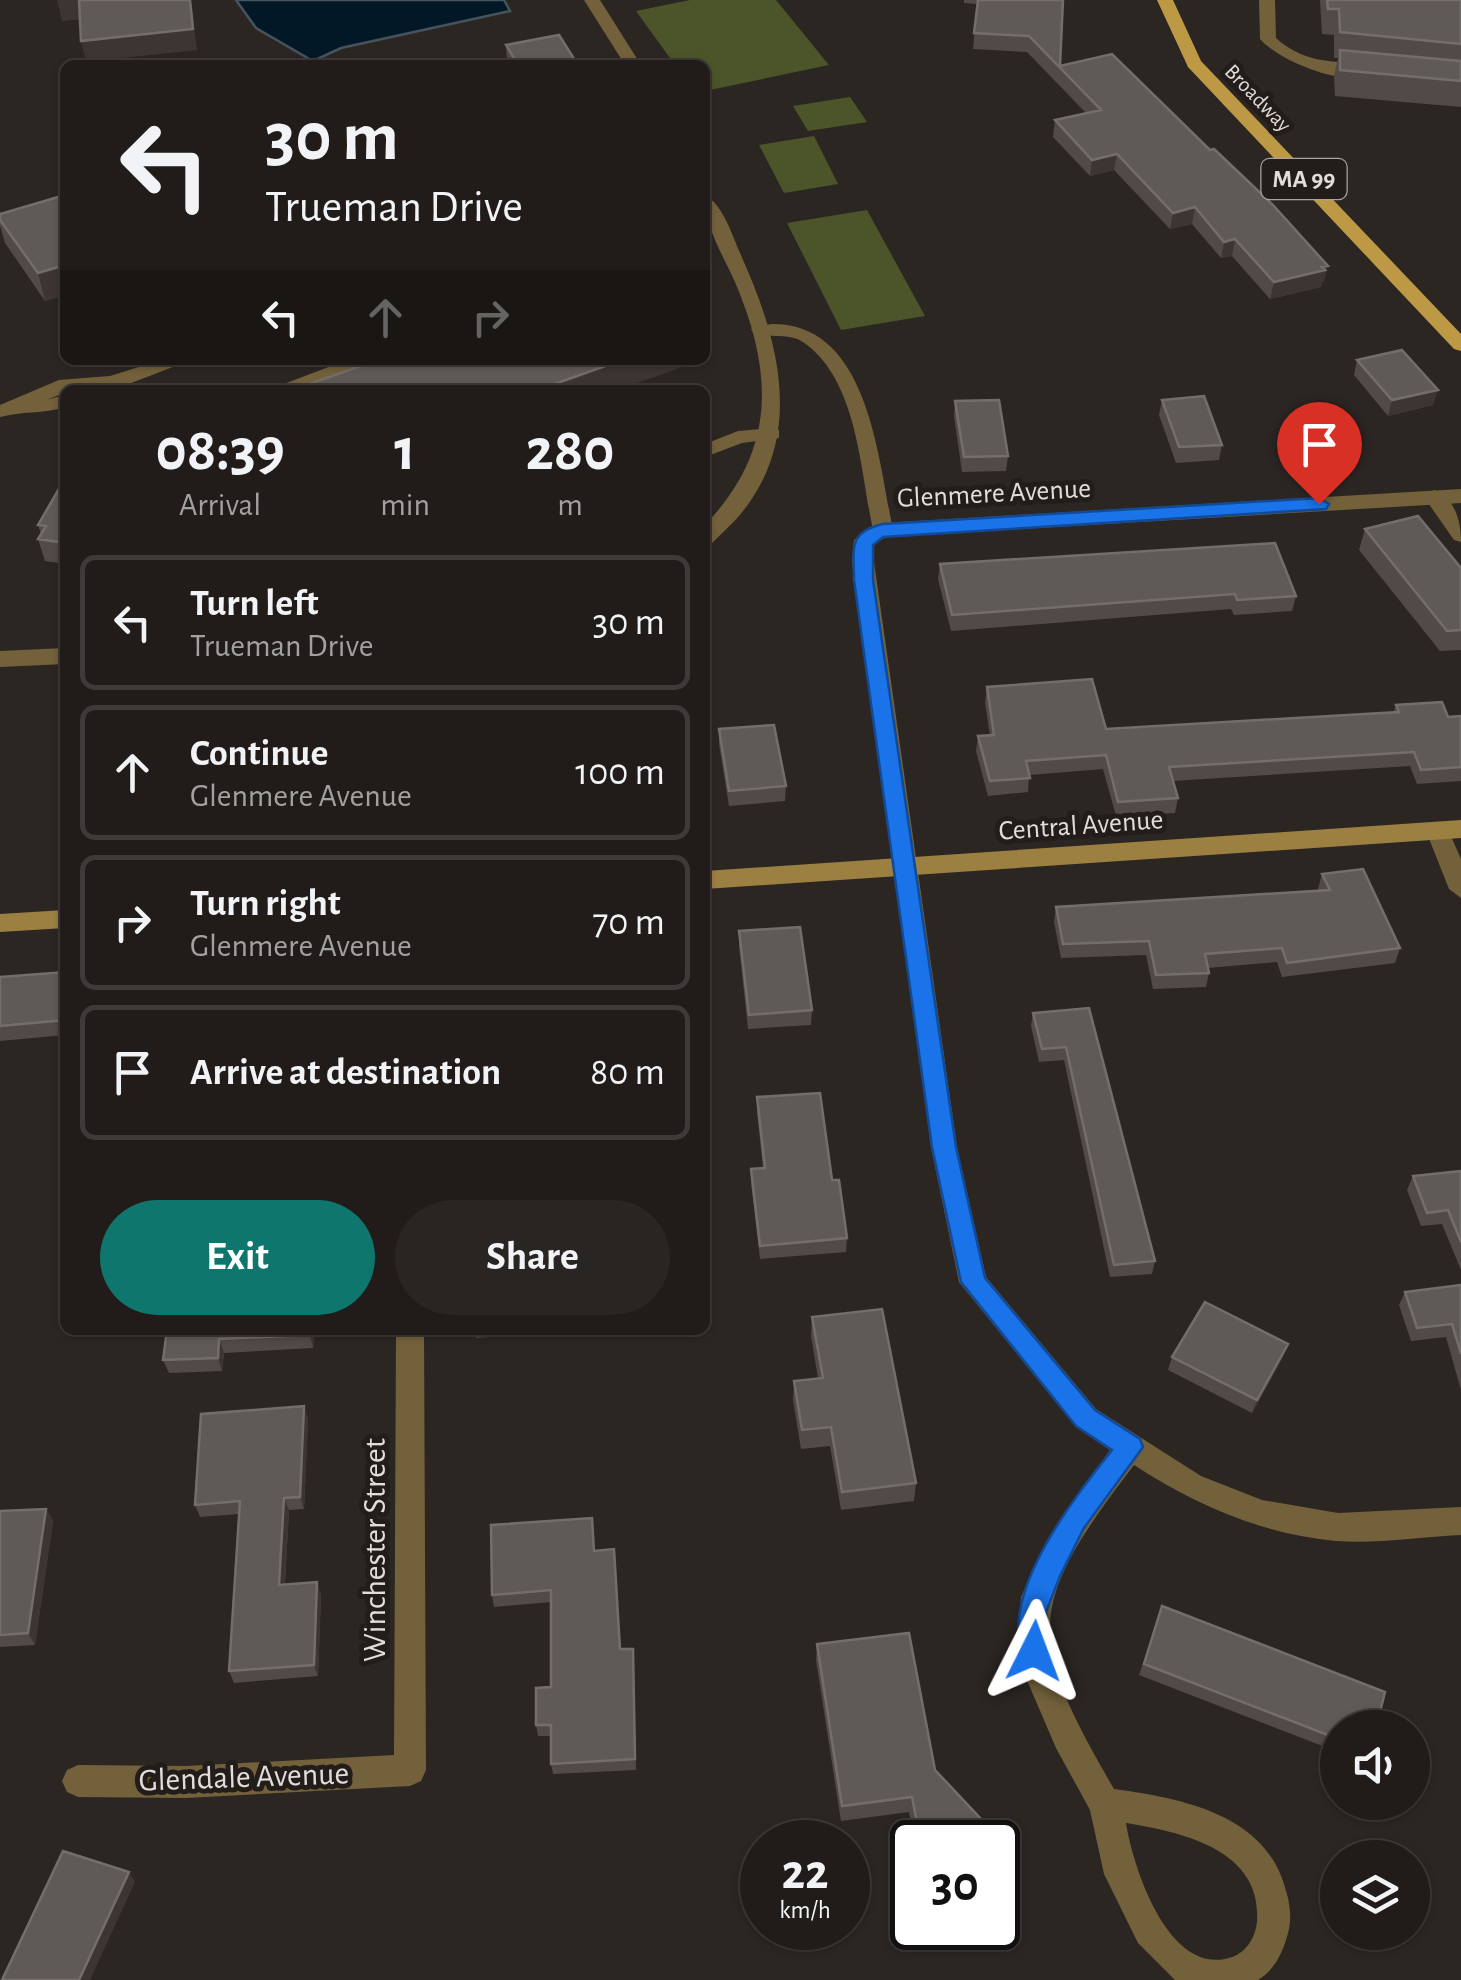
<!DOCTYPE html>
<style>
:root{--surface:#211c1a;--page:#292523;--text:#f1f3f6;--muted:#a2a1a2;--line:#3e3a39;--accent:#0f766e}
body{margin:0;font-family:"Alegreya Sans",sans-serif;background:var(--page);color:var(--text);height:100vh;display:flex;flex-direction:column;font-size:38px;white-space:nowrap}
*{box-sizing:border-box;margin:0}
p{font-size:32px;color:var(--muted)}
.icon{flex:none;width:55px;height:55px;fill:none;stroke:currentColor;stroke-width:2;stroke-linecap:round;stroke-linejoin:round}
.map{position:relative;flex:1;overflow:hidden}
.details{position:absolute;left:60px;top:385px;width:650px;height:950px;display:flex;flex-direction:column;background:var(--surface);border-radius:15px;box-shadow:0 2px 8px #0004,0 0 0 2px var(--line)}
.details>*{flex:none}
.guide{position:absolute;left:60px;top:60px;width:650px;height:305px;border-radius:15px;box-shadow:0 2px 8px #0004,0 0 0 2px var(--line);background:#211c1a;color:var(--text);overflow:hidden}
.controls{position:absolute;left:1320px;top:1710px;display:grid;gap:20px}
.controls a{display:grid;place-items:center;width:110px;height:110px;border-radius:50%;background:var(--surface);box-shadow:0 2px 8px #0004,0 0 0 2px var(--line);font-size:50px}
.speed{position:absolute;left:740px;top:1820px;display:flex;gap:20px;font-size:50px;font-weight:700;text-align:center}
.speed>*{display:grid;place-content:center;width:130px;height:130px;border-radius:50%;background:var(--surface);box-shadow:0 2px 8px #0004,0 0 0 2px var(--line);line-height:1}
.speed small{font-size:25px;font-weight:400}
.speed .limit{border:5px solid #111;border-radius:15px;background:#fff;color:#111}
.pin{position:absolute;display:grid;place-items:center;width:85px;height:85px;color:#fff;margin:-102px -42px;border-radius:50% 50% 50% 0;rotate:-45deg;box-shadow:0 0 10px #0007}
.pin .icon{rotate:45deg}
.me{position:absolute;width:110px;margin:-55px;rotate:3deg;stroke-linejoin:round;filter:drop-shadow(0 0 8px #0008)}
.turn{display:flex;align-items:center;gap:35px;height:210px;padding:0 40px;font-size:45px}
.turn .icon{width:130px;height:130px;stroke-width:2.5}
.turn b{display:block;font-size:70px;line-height:85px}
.lanes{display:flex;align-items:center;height:95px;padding:0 40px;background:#0003;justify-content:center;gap:50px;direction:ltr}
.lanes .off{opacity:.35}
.eta{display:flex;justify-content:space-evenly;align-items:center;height:170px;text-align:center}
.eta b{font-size:60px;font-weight:600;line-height:70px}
.cta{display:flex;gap:20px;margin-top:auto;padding:20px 40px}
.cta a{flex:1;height:115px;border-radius:60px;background:var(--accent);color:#fff;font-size:40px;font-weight:600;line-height:115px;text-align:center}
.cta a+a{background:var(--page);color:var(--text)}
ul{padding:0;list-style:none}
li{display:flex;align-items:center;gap:30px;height:135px;margin:0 20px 15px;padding:0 20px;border:5px solid var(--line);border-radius:15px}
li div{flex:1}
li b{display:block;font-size:38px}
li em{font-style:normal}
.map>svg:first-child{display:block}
</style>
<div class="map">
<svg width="1461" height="1980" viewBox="0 0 1461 1980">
<rect width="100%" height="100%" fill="#2c2623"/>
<path fill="#4b5529" d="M690,0h86l53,65 -124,26v-26h-30l-39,-54z
M850,97l17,25 -59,9 -15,-25z
M814,136l24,48 -54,9 -25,-48z
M867,210l58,106 -84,14 -54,-107z"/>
<path fill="#021827" stroke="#45535d" stroke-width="2.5" d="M236,0h268l6,11 -169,37 -28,13 -57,-33z"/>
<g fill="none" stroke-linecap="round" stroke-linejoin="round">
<path fill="#72613b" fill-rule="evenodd" d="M1259,0h16l1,38c39,35 76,16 102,34 -26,19 -98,-10 -118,-33z
M773,324c96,0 105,135 120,206l-3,5 -7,2 -10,-7c-13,-60 -15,-150 -70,-188 -16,-11 -38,-1 -52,-12l3,-4z
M161,360h30l-78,30 -35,-2 -32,12 19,-5v12c-22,7 -43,4 -65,10v-12l59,-25 51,-4z
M347,360h29l-79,30h-29z
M772,428l7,2v8l-37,5 -37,14v-13l33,-13z
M1434,490c21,8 27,31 27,52l-7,-2 -30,-43z"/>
<path fill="#72613b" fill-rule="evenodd" d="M584,0h16l41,65h-16z
M705,196c17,6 28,41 35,57 36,80 64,172 9,250 -10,15 -24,27 -37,40l-7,2v-20c71,-74 69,-151 30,-243 -13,-29 -30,-54 -30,-86z
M1461,489v14l-574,34 -13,6v19l83,585 29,130 110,132 105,67 61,24 76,13 123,-6v28c-41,2 -85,9 -125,6 -74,-7 -141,-36 -202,-76 -108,141 -109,171 -20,324 65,9 148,24 170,95 5,15 8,30 5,45 -5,21 -13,40 -31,51h-83l-37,-37 -34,-69 -14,-64 -34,-62 -30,-70 -8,-40 3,-41 25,-55 64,-92 -34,-23 -117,-145 -28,-135 -79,-585 2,-22 29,-17zM1126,1823c55,9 136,26 131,98 -1,15 -10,31 -25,36 -63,22 -99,-90 -106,-134z
M65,648v16l-65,3v-16z
M1438,822l8,3 15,34v39l-12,-9 -23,-58z
M396,1330h28l2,440 -5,11 -11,5 -224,12 -108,-1 -11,-5 -5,-11 5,-11 11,-5 108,1 208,-11z"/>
<path fill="#9c8042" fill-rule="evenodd" d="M1461,820v18l-756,51v-18z
M65,910v18l-65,4v-18z"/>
<path fill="#bd9946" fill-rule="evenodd" d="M1157,0h16l28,61 260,273v17l-7,-2 -266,-282z"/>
</g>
<path fill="#514a46" d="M964,0h99l-3,66 264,216h-2l-1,5 -51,12 -38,-43 -11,2 -29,-34 -22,5 -56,-59 -24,6 -37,-39 2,-17 31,-7 -59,-61 -54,-3 4,-45 -13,-1z
M1320,0h141v107l-126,-11 -1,-20 4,-18h-4v-23l-12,-1z
M506,45l72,20h-67l-4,-6z
M65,195v100l-20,6 -40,-58 -5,-17v-12z
M1357,360l76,45 -45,11 -34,-41z
M1162,400l60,45 -3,15 -43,3 -17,-48z
M955,401l53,55 -2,15 -44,1 -8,-56z
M65,488v76l-20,-3 -7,-22 3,-5 -3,-9z
M1365,529l96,39v82l-21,1 -81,-101z
M940,564l356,32 -4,15 -58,4 -3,-6 -280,22 -13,-52z
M987,687l119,42 287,-16 3,-8 52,12 13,-1v65l-44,3 -7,-18 -237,15 5,17 -3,15 -59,3 -13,-47 -74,6 -1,17 -40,4 -12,-45 2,-15h12l-5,-34z
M719,729l67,57 -1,15 -56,5 -10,-62z
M1322,874l78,74 -5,15 -113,14 -5,-15 -69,6 1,5 -3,14 -53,2 -7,-34 -85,3 -7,-36 2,-15 263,-16 -1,-2z
M739,931l73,79 -1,15 -63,4 -9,-83z
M65,972v63l-65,6v-64z
M1089,1008l66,253 -3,13 -42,3 -46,-217 -25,2 -8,-36 2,-13z
M757,1097l75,83 15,58 -1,14 -86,7 -9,-76v-14l12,-1 -6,-56z
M1461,1171v99l-19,-46 -21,2 -14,-36 6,-14z
M1461,1285v105l-15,-53 -35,4 -12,-36 6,-13z
M812,1317l104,166 -2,18 -73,9 -11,-64 -29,3 -8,-49 1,-19 24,-3 -7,-42z
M167,1330h148l-2,18 -89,5 -2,18 -53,2 -6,-13z
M474,1330h73v3l-71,5z
M1288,1344l-5,13 -31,56 -84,-43 4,-13z
M304,1406l4,13 -4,90 -15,1 -4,74 36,10 -3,82 -84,7 -5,-12 10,-157 -39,3 -5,-12z
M46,1509l7,12 -18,124 -35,2v-136z
M595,1551l25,98h13l3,121 -83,4 -2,-10v-28h-13l-2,-11 15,-38v-85l-57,5 -2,-12z
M1162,1606l176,122v24l-199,-77z
M909,1633l26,137 79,84 -5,14 -11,13v-39h-83l-6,-30 -68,9 -25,-161 1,-16z"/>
<path fill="#3c3531" d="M57,0h22l5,19 -22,2z
M191,0l6,50 -111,12 -5,-21z
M1117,154l-3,16 -24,6 2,-16z
M1195,207l-3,17 -22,5 3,-16z
M1235,239l-3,17 -11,2 3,-16z
M65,265v30l-20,6 -7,-28z
M1328,266l-4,16h-2l-1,5 -51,12 4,-17z
M622,360l77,1 -81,29h-80z
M1438,390l-5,15 -45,11 4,-16z
M310,1330h5l-2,18 -3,-13z
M219,1339l5,14 -2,18 -4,-13z
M1288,1344l-5,13 -31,56 5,-13z
M304,1406l4,13 -4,90 -4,-12z
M284,1498l5,12 -5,87 -5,-12z
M46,1509l7,12 -18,124 -7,-12z
M317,1582l4,12 -3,82 -4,-11z
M1014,1854l-5,14 -11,13v-9z
M129,1872l6,10 -45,98h-11z"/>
<path fill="#605a56" stroke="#746e6b" stroke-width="2.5" d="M79,0h111l3,29 -112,12z
M978,0h85l-3,66 52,-12 98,96 4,-1 59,56 55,61 -6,1 3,3 -51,12 -39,-43 -11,3 -29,-35 -22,6 -56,-59 -25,6 -37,-40 46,-10 -72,-74 -55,-3z
M1327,0h134v44l-121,-12 -1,-23h-11z
M559,35l19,30h-60l-12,-20z
M1340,50l121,11v20l-121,-11z
M65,195v70l-27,8 -38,-53v-6z
M1402,350l36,40 -46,10 -35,-40z
M378,360h244l-84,30h-232l-3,-4z
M1204,396l18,49 -43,2 -17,-47z
M999,400l9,56 -44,1 -9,-56z
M60,487l5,1v55l-27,-4 8,-13 -8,-1z
M1418,516l43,52v62l-14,1 -82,-102z
M1275,543l21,53 -59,4 -2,-6 -283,21 -12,-51z
M1092,679l14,50 293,-17 -3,-7 46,-3 6,15 13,-1v51l-40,3 -7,-18 -245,15 9,31 -60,4 -12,-47 -80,6 4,17 -40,3 -12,-45 16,-1 -7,-48z
M774,725l12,61 -57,5 -10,-62z
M1363,869l37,79 -113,15 -5,-15 -77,6 4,19 -53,2 -7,-34 -86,3 -7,-37 274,-17 -8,-16z
M800,927l12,83 -63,5 -10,-84z
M65,972v48l-65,6v-49z
M1089,1008l66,253 -41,4 -48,-218 -24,2 -9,-36z
M820,1093l12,87h7l8,58 -87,8 -9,-77 14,-1 -8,-71z
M1461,1171v71l-13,-32 -21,3 -14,-37z
M1461,1285v69l-9,-30 -35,4 -12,-36z
M1205,1302l83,42 -31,56 -85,-43z
M882,1309l34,174 -74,9 -11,-65 -29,3 -8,-49 29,-3 -11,-61z
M167,1330h143v5l-91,4 -1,19 -55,2z
M304,1406l-4,91 -16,1 -5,87 38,-3 -3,83 -85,6 11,-170 -45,4 6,-91z
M46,1509l-18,124 -28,2v-124z
M592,1518l2,33 20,-2 6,100h13l2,110 -84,5v-39h-15v-37l15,-1v-97l-59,5 -1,-70z
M1162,1606l223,86 -9,36h-38v11l-194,-75z
M909,1633l26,137 79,84 -16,18v-30h-76l-2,-3 -8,-42 -70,9 -25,-162z
M63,1851l66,21 -50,108h-77z"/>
<path fill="#1a73e8" stroke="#114b97" stroke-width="2.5" d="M1319,498l10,6 -3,5 -443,28 -10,8v35l83,567 29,131 110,132 45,29 3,8 -59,81 -24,48 -14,36 2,39 -4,10 -10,4 -10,-4c-28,-65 50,-163 88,-211l-36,-24 -115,-144 -29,-135 -78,-567c0,-30 -7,-48 29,-56z"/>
<g text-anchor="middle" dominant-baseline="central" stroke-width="10" stroke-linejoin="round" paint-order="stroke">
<g font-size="22" fill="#e1dddb" stroke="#231d19">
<text transform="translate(1258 98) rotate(46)">Broadway</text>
</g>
<rect fill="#231d19" stroke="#a8a3a1" stroke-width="2.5" x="1261.5" y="159" width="85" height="40" rx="8"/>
<g font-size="25" font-weight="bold" fill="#e1dddb">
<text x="1304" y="179">MA 99</text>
</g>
<g font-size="28" fill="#e1dddb" stroke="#231d19">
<text transform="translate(994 494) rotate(-3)">Glenmere Avenue</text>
<text transform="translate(1081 826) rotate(-4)">Central Avenue</text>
</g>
<g font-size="32" fill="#e1dddb" stroke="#231d19">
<text transform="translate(375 1550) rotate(-90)">Winchester Street</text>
<text transform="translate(244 1777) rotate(-2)">Glendale Avenue</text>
</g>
</g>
</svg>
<div class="controls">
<a><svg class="icon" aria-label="sound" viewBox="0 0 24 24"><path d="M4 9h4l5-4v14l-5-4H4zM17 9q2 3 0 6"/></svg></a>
<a><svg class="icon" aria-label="layers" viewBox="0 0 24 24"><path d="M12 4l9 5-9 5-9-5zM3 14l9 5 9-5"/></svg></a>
</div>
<div class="speed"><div>22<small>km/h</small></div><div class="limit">30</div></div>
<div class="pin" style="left:1319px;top:504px;background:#d93025"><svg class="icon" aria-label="arrive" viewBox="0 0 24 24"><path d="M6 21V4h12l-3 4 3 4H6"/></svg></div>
<svg class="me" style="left:1034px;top:1651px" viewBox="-20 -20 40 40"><path d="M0-17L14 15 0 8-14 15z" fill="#1a73e8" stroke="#fff" stroke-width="4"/></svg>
<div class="guide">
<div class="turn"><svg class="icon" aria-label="left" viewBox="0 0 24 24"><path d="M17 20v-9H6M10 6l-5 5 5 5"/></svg><div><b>30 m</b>Trueman Drive</div></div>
<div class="lanes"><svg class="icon" aria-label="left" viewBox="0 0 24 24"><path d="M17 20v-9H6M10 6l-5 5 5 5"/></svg><svg class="icon off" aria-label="ahead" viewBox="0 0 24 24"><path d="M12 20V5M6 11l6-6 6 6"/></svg><svg class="icon off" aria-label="right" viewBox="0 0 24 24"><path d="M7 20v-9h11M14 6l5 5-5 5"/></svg></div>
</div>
<section class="details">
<div class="eta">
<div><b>08:39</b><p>Arrival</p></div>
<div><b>1</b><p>min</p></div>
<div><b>280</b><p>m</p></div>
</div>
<ul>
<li><svg class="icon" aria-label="left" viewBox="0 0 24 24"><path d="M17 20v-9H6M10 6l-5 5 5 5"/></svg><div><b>Turn left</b><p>Trueman Drive</p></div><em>30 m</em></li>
<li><svg class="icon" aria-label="ahead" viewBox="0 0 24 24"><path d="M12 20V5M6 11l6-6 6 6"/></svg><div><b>Continue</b><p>Glenmere Avenue</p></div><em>100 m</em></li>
<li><svg class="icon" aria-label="right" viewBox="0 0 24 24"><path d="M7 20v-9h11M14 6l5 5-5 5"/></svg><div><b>Turn right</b><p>Glenmere Avenue</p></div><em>70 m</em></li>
<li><svg class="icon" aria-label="arrive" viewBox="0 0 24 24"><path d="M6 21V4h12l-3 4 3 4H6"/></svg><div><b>Arrive at destination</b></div><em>80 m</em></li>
</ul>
<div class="cta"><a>Exit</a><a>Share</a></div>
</section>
</div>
